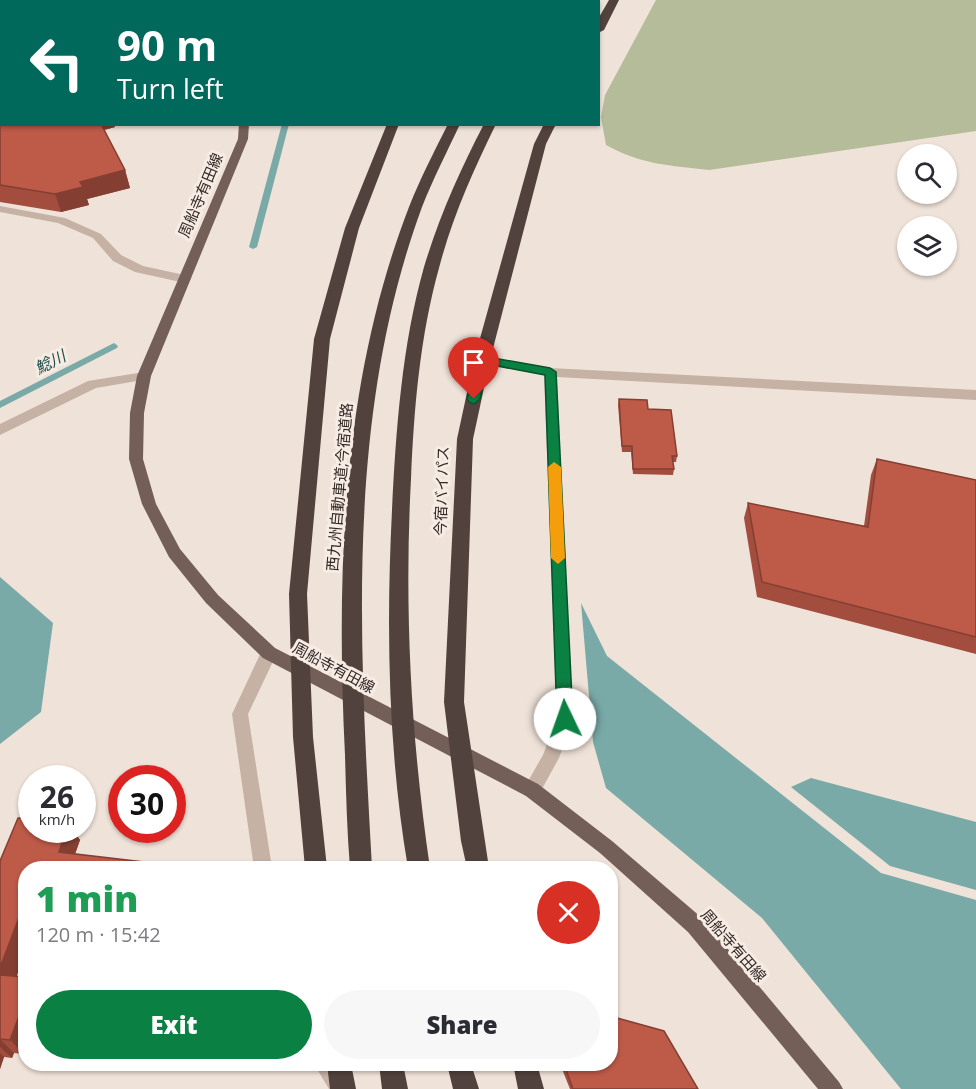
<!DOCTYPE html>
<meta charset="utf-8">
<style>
:root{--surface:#fff;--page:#f7f7f7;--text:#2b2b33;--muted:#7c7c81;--accent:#0b8043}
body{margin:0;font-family:"Open Sans","Noto Sans JP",sans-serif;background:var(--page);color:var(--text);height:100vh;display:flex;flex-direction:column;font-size:22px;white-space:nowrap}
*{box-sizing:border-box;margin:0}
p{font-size:20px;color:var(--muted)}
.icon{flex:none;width:33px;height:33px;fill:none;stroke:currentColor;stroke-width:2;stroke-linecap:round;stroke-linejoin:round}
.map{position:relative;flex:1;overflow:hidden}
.sheet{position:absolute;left:18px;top:861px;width:600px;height:210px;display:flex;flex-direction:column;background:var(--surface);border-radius:24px;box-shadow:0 2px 4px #0004}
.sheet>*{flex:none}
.top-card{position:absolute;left:0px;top:0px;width:600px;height:126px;box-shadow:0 2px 4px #0004;background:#00695c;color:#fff;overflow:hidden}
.tools{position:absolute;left:897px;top:144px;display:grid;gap:12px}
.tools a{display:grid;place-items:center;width:60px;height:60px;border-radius:50%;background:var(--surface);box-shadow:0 2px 4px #0004;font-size:30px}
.speed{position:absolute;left:18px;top:765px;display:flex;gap:12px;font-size:30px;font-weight:700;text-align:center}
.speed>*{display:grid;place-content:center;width:78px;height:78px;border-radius:50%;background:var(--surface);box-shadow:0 2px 4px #0004;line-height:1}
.speed small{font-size:15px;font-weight:400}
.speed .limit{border:9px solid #d22;background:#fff;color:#111}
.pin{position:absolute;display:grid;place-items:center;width:51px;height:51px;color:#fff;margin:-62px -26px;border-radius:50% 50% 50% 0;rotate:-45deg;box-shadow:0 0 6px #0007}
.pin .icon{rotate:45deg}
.me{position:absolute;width:66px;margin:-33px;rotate:357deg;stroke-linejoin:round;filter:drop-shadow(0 0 4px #0008)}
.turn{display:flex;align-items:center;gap:21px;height:126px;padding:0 18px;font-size:27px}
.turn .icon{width:78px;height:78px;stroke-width:2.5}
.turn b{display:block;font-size:42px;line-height:51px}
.round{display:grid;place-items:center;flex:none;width:63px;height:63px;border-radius:32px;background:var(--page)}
.summary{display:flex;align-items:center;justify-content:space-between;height:102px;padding:0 18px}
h1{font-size:36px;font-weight:800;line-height:45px;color:#1e9e55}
.button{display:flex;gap:12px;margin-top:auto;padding:12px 18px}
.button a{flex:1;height:69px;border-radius:36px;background:var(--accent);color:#fff;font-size:24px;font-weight:800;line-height:69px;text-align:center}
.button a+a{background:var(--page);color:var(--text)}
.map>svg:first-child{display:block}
</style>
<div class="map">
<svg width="976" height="1089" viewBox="0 0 976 1089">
<rect width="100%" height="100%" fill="#efe2d8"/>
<path fill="#b4bc99" d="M656,0h320v131l-267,39c-37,-4 -70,-6 -103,-25l-5,-28 4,-22z"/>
<path fill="#79aaa7" d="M0,577l53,46 -12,89 -41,32z
M581,603l26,53 274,217 95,27v189h-75l-139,-171 -156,-130 -13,-46z
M811,778l165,44v68l-86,-24 -99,-79z"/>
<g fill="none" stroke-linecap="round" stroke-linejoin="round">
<path fill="#79aaa7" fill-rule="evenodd" d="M353,0l-1,2h-7l1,-2z
M282,124h7l-32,123 -4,2 -4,-2z
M114,343l4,3 -1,2 -117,60v-7z"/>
<path fill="#c6b1a5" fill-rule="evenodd" d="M112,0h8l1,2h-9z
M140,0h10l-11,2z
M0,91h2v7h-2z
M0,206l65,12 36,16 20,21 22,11 46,10 2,3 -6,4 -50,-11 -22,-11 -20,-23 -35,-15 -58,-11z
M482,356l68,12 426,22v10l-419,-23 16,342 -14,39 -21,38 -6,2 -6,-2 -3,-6 20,-35 14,-36 -13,-344 -67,-12 -1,-3 1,-3z
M144,372l5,1 2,3 -2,3 -53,9 -96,47v-11l88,-43z
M269,646l6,2 2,5 -29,61 24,154h-18l-22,-154 31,-66z
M314,1064h22l16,25h-23z"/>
<path fill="#735e58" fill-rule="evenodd" d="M266,0h8v2h-8z
M239,124h10l-1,15 -97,237 -7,37 -1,46 13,45 24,45 38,46 57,53 263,136 74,57 90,77 137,164 4,7h-25l-130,-157 -88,-79 -74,-57 -263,-138 -57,-55 -37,-46 -27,-53 -13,-45 1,-46 7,-37 101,-237z"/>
<path fill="#52423d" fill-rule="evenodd" d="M457,0h11l-12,2z
M527,0h10l-11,2z
M559,0h10l-11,2z
M609,0h10l-15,30 -6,3v-14z
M387,124h12l-40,104 -29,111 -23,255 6,143 14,131h-22l-12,-131 -4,-143 25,-255 31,-111z
M448,124h12c-13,28 -27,55 -38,83 -78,212 -62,441 -50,661h-22c-3,-37 -4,-75 -5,-113 -9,-183 -3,-375 64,-548 11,-28 25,-55 39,-83z
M484,124h12c-23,47 -44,94 -57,144 -19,68 -25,140 -28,211 -7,130 0,260 19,389h-22c-20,-117 -22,-239 -16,-358 4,-81 10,-165 32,-243 15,-50 36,-97 60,-143z
M544,124h12l-10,20 -56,216 -17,79 -9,263 25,166h-22l-6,-27 -17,-139 13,-263 17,-79 60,-216z
M327,1064h24l5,25h-26z
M379,1064h24l5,25h-26z
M447,1064h24l8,25h-26z
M513,1064h24l7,25h-26z"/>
</g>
<path fill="#a34d3e" d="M0,0l2,2v87h-2z
M0,101l115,26 -11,3 21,40 5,18 -43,11 2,6 -28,7 -61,-10z
M619,399l29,10 29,47 -1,6h-3l1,7 -1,6 -40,-1 -2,-22h-9l-4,-47z
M877,459l99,21v174l-219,-57 -13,-79 4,-15 116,23 7,-51z
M32,830h41l7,10 -5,14 77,9 3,5h-129l-10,108 8,78 -10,-1 -2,5 -8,-1 -4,12v-208z
M560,1064h50l88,25h-128z"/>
<path fill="#843f32" d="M98,124h16l1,3 -15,4z
M125,170l5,18 -43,11 2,6 -28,7 -6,-18 25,-12z
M66,830h7l7,10 -10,28 -11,-16z
M26,899v52l-14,38 -12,-12v-9z
M26,998v51l-2,5 -14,-14z
M0,1039l14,14 -2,5 -12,-11z
M0,1053l4,4 -4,12z"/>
<path fill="#bd5a48" stroke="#843f32" stroke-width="1.5" d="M0,0h106l1,2h-105v35h-2z
M0,40l2,1v37l-2,-1z
M2,100v24h99l24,46 -45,12 3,5 -28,7 -55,-9v-84z
M619,399l28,1 1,9 23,1 6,46h-5l2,13h-41l-1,-23h-10z
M877,459l99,21v157l-214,-55 -14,-79 120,24z
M18,818l14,1v11h34l-7,22 93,11 -1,5h-125v31l-26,69v-107z
M0,975l26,2v21l-16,42 -10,-1z
M610,1016l54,15 34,58h-125l-9,-25h46z"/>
<path fill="#0b8043" stroke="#07532c" stroke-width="1.5" d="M482,356l68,12 6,4 17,347 -8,7 -8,-7 -12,-344 -58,-11 -7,35 -6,5 -5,-2 -2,-3 9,-39z"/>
<path fill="#f59e0b" d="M554,462l7,5 4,91 -7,6 -7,-6 -3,-91z"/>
<g text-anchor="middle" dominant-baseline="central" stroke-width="6" stroke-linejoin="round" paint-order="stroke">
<g font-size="15" fill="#322926" stroke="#f7ece4">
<text transform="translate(200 195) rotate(-67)">周船寺有田線</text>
<text transform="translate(339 487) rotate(-85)">西九州自動車道;今宿道路</text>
<text transform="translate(441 491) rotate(-88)">今宿バイパス</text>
<text transform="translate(334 667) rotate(28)">周船寺有田線</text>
<text transform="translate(734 945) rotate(49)">周船寺有田線</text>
</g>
<g font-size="16" font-style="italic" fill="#1f504f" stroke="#f7ece4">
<text transform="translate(50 362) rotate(-27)">鯰川</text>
</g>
</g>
</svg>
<div class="tools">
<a><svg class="icon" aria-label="search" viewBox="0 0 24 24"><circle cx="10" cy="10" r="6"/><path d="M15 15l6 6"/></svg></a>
<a><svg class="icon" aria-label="layers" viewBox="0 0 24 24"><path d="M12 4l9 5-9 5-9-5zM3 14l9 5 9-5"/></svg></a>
</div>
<div class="speed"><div>26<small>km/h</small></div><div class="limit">30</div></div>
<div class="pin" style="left:474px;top:399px;background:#d93025"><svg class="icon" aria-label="arrive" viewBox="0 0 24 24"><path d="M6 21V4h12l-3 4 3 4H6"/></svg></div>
<svg class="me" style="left:565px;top:719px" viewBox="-20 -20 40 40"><circle r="19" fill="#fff"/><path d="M0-13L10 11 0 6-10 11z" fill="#0b8043"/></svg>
<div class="top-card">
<div class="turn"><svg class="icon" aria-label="left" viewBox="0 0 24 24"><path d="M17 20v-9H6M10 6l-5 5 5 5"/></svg><div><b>90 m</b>Turn left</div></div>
</div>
<section class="sheet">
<div class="summary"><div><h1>1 min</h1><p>120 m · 15:42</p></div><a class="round" style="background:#d93025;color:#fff"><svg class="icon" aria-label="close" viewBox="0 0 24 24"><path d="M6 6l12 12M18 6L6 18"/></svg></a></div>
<div class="button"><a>Exit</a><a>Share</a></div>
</section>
</div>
